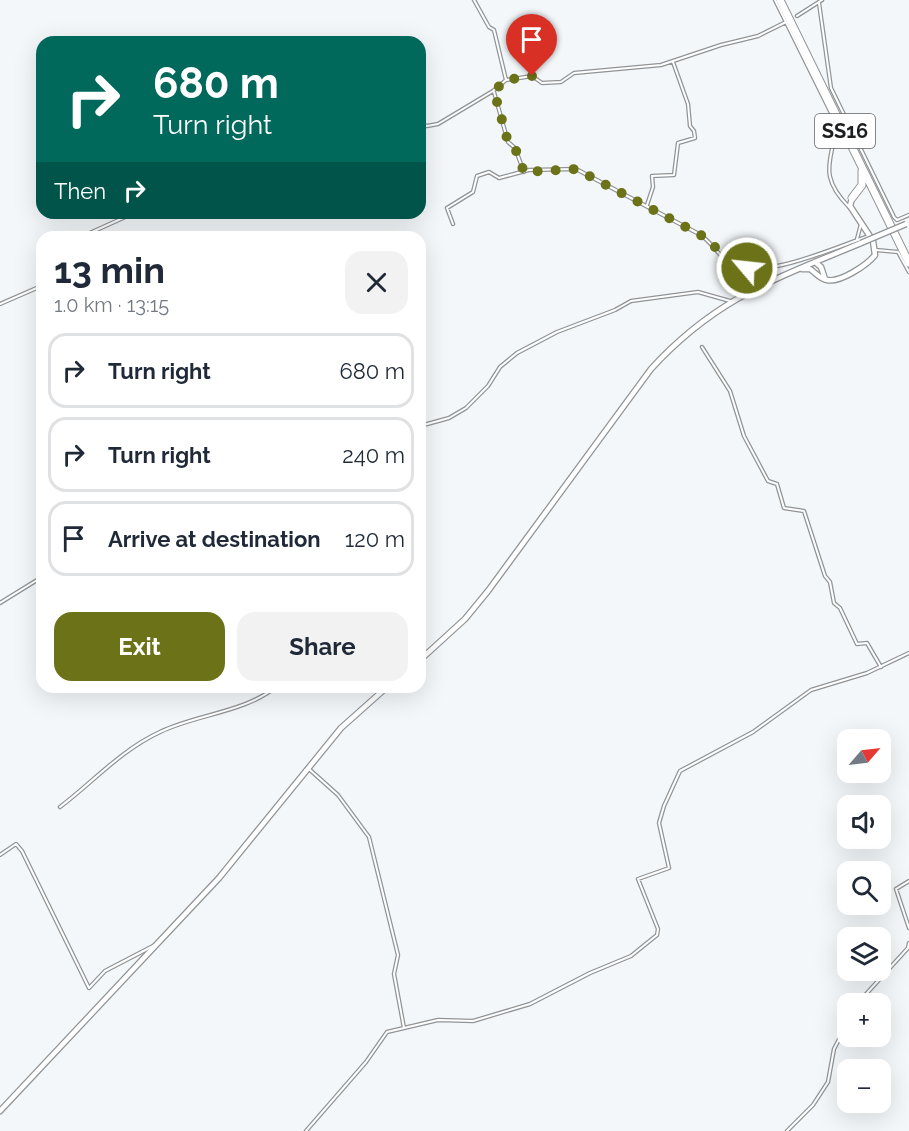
<!DOCTYPE html>
<meta charset="utf-8">
<style>
:root{--surface:#fff;--page:#f2f2f3;--text:#1f2937;--muted:#747a83;--line:#e0e1e3;--accent:#6c7218}
body{margin:0;font-family:Raleway,sans-serif;background:var(--page);color:var(--text);height:100vh;display:flex;flex-direction:column;font-size:22px;white-space:nowrap}
*{box-sizing:border-box;margin:0}
p{font-size:20px;color:var(--muted)}
.icon{flex:none;width:33px;height:33px;fill:none;stroke:currentColor;stroke-width:2;stroke-linecap:round;stroke-linejoin:round}
.map{position:relative;flex:1;overflow:hidden}
.details{position:absolute;left:36px;top:231px;width:390px;height:462px;display:flex;flex-direction:column;background:var(--surface);border-radius:18px;box-shadow:0 6px 24px #0002}
.details>*{flex:none}
.banner{position:absolute;left:36px;top:36px;width:390px;height:183px;border-radius:18px;box-shadow:0 6px 24px #0002;background:#00695c;color:#fff;overflow:hidden}
.needle{width:39px;rotate:62deg}
.tools{position:absolute;left:837px;top:729px;display:grid;gap:12px}
.tools a{display:grid;place-items:center;width:54px;height:54px;border-radius:12px;background:var(--surface);box-shadow:0 6px 24px #0002;font-size:30px}
.pin{position:absolute;display:grid;place-items:center;width:51px;height:51px;color:#fff;margin:-62px -26px;border-radius:50% 50% 50% 0;rotate:-45deg;box-shadow:0 0 6px #0007}
.pin .icon{rotate:45deg}
.me{position:absolute;width:66px;margin:-33px;rotate:298deg;stroke-linejoin:round;filter:drop-shadow(0 0 4px #0008)}
.turn{display:flex;align-items:center;gap:21px;height:126px;padding:0 18px;font-size:27px}
.turn .icon{width:78px;height:78px;stroke-width:2.5}
.turn b{display:block;font-size:42px;line-height:51px}
.then{display:flex;align-items:center;height:57px;padding:0 18px;background:#0003;gap:12px;font-size:22px}
.round{display:grid;place-items:center;flex:none;width:63px;height:63px;border-radius:18px;background:var(--page)}
.summary{display:flex;align-items:center;justify-content:space-between;height:102px;padding:0 18px}
h1{font-size:36px;font-weight:700;line-height:45px}
.primary-button{display:flex;gap:12px;margin-top:auto;padding:12px 18px}
.primary-button a{flex:1;height:69px;border-radius:18px;background:var(--accent);color:#fff;font-size:24px;font-weight:700;line-height:69px;text-align:center}
.primary-button a+a{background:var(--page);color:var(--text)}
ul{padding:0;list-style:none}
li{display:flex;align-items:center;gap:18px;height:75px;margin:0 12px 9px;padding:0 6px;border:3px solid var(--line);border-radius:18px}
li div{flex:1}
li b{display:block;font-size:22px}
li em{font-style:normal}
.map>svg:first-child{display:block}
</style>
<div class="map">
<svg width="909" height="1131" viewBox="0 0 909 1131">
<rect width="100%" height="100%" fill="#f3f7fa"/>
<g fill="none" stroke-linecap="round" stroke-linejoin="round">
<defs>
<path id="street" d="M474,0l15,27 5,3 12,50
M775,0l59,119c5,36 -22,51 15,88
M819,3l12,85 63,129 3,3 12,-5
M797,16l25,-16
M494,92l14,50 7,6 9,24
M420,123l7,3 11,-2 55,-33 13,-11 26,-4 10,7 19,-1 13,-9 87,-8 60,-20 37,-9 28,-14
M647,205l6,-18 -1,-11 22,-1 4,-32 17,-5 -1,-7 -4,-5 -2,-22 -15,-42
M453,224l-6,-16 26,-16 4,-16 12,-4 10,6 30,-8 47,-1 123,65c13,8 18,20 30,29 30,20 109,-17 140,-27
M81,237l53,-24
M857,239l4,-15
M876,250l22,2 11,20
M0,304l39,-17 3,-19
M702,347l28,44 14,45 24,45 9,3 7,24 20,3 21,65 5,6 4,21 6,5 17,36 10,-1 14,24
M420,426l29,-8 17,-10 22,-22 12,-19 17,-14 40,-21 58,-22 16,-9 67,-9 32,9
M0,603l42,-26
M309,769l29,26 31,42 29,118 -4,19 10,54 34,-8 35,1 57,-17 60,-31 41,-17 26,-21 1,-6 -20,-50 31,-11 -10,-45 5,-17 16,-35 73,-39 58,-42 56,-17 42,-20
M60,807c33,-25 61,-57 100,-75 37,-18 83,-19 116,-45
M0,855l16,-11 6,7 67,137 16,-17 50,-26
M909,881l-13,8 13,39
M857,1004l51,-56 1,-5
M306,1131l60,-69 21,-30 17,-4
M787,1131l26,-26 15,-23 6,-33 14,-27"/>
<path id="secondary" d="M815,262l6,5 4,12
M802,269h8c6,4 10,10 17,11 13,3 40,-15 48,-25l-2,-14 -23,-35 2,-8
M420,660l45,-41 23,-28 163,-222c65,-71 124,-90 210,-126
M0,1111l219,-233 122,-150 46,-41"/>
<path id="highway" d="M780,0l129,263
M852,198l10,-13v-14"/>
</defs>
<use href="#street" stroke="#919497" stroke-width="4.5"/>
<use href="#secondary" stroke="#919497" stroke-width="7"/>
<use href="#highway" stroke="#919497" stroke-width="9"/>
<use href="#street" stroke="#fff" stroke-width="2"/>
<use href="#secondary" stroke="#fff" stroke-width="4.5"/>
<use href="#highway" stroke="#fff" stroke-width="7"/>
<defs>
<path id="secondary-bridge" d="M861,243l45,-19"/>
</defs>
<use href="#secondary-bridge" stroke="#919497" stroke-width="7" stroke-linecap="butt"/>
<use href="#secondary-bridge" stroke="#fff" stroke-width="4.5"/>
</g>
<g fill="none" stroke-linecap="round" stroke-linejoin="round">
<path stroke="#6c7218" stroke-width="10" stroke-dasharray="0 18" d="M532,76l-26,4 -12,11 14,51 7,6 9,24 52,-3 123,65c20,12 23,28 48,34"/>
</g>
<g text-anchor="middle" dominant-baseline="central" stroke-width="6" stroke-linejoin="round" paint-order="stroke">
<rect fill="#fff" stroke="#616262" stroke-width="1.5" x="815" y="114" width="60" height="34" rx="4.5"/>
<g font-size="20" font-weight="bold" fill="#1d1e1f">
<text x="845" y="131">SS16</text>
</g>
</g>
</svg>
<div class="tools">
<a><svg class="needle" viewBox="-14 -14 28 28"><path d="M0-13l5 13h-10z" fill="#e53935"/><path d="M0 13l5-13h-10z" fill="#747a83"/></svg></a>
<a><svg class="icon" aria-label="sound" viewBox="0 0 24 24"><path d="M4 9h4l5-4v14l-5-4H4zM17 9q2 3 0 6"/></svg></a>
<a><svg class="icon" aria-label="search" viewBox="0 0 24 24"><circle cx="10" cy="10" r="6"/><path d="M15 15l6 6"/></svg></a>
<a><svg class="icon" aria-label="layers" viewBox="0 0 24 24"><path d="M12 4l9 5-9 5-9-5zM3 14l9 5 9-5"/></svg></a>
<a>+</a>
<a>−</a>
</div>
<div class="pin" style="left:532px;top:76px;background:#d93025"><svg class="icon" aria-label="arrive" viewBox="0 0 24 24"><path d="M6 21V4h12l-3 4 3 4H6"/></svg></div>
<svg class="me" style="left:747px;top:268px" viewBox="-20 -20 40 40"><circle r="17" fill="#6c7218" stroke="#fff" stroke-width="3"/><path d="M0-11L8 9 0 5-8 9z" fill="#fff"/></svg>
<div class="banner">
<div class="turn"><svg class="icon" aria-label="right" viewBox="0 0 24 24"><path d="M7 20v-9h11M14 6l5 5-5 5"/></svg><div><b>680 m</b>Turn right</div></div>
<div class="then">Then<svg class="icon" aria-label="right" viewBox="0 0 24 24"><path d="M7 20v-9h11M14 6l5 5-5 5"/></svg></div>
</div>
<section class="details">
<div class="summary"><div><h1>13 min</h1><p>1.0 km · 13:15</p></div><a class="round"><svg class="icon" aria-label="close" viewBox="0 0 24 24"><path d="M6 6l12 12M18 6L6 18"/></svg></a></div>
<ul>
<li><svg class="icon" aria-label="right" viewBox="0 0 24 24"><path d="M7 20v-9h11M14 6l5 5-5 5"/></svg><div><b>Turn right</b></div><em>680 m</em></li>
<li><svg class="icon" aria-label="right" viewBox="0 0 24 24"><path d="M7 20v-9h11M14 6l5 5-5 5"/></svg><div><b>Turn right</b></div><em>240 m</em></li>
<li><svg class="icon" aria-label="arrive" viewBox="0 0 24 24"><path d="M6 21V4h12l-3 4 3 4H6"/></svg><div><b>Arrive at destination</b></div><em>120 m</em></li>
</ul>
<div class="primary-button"><a>Exit</a><a>Share</a></div>
</section>
</div>
